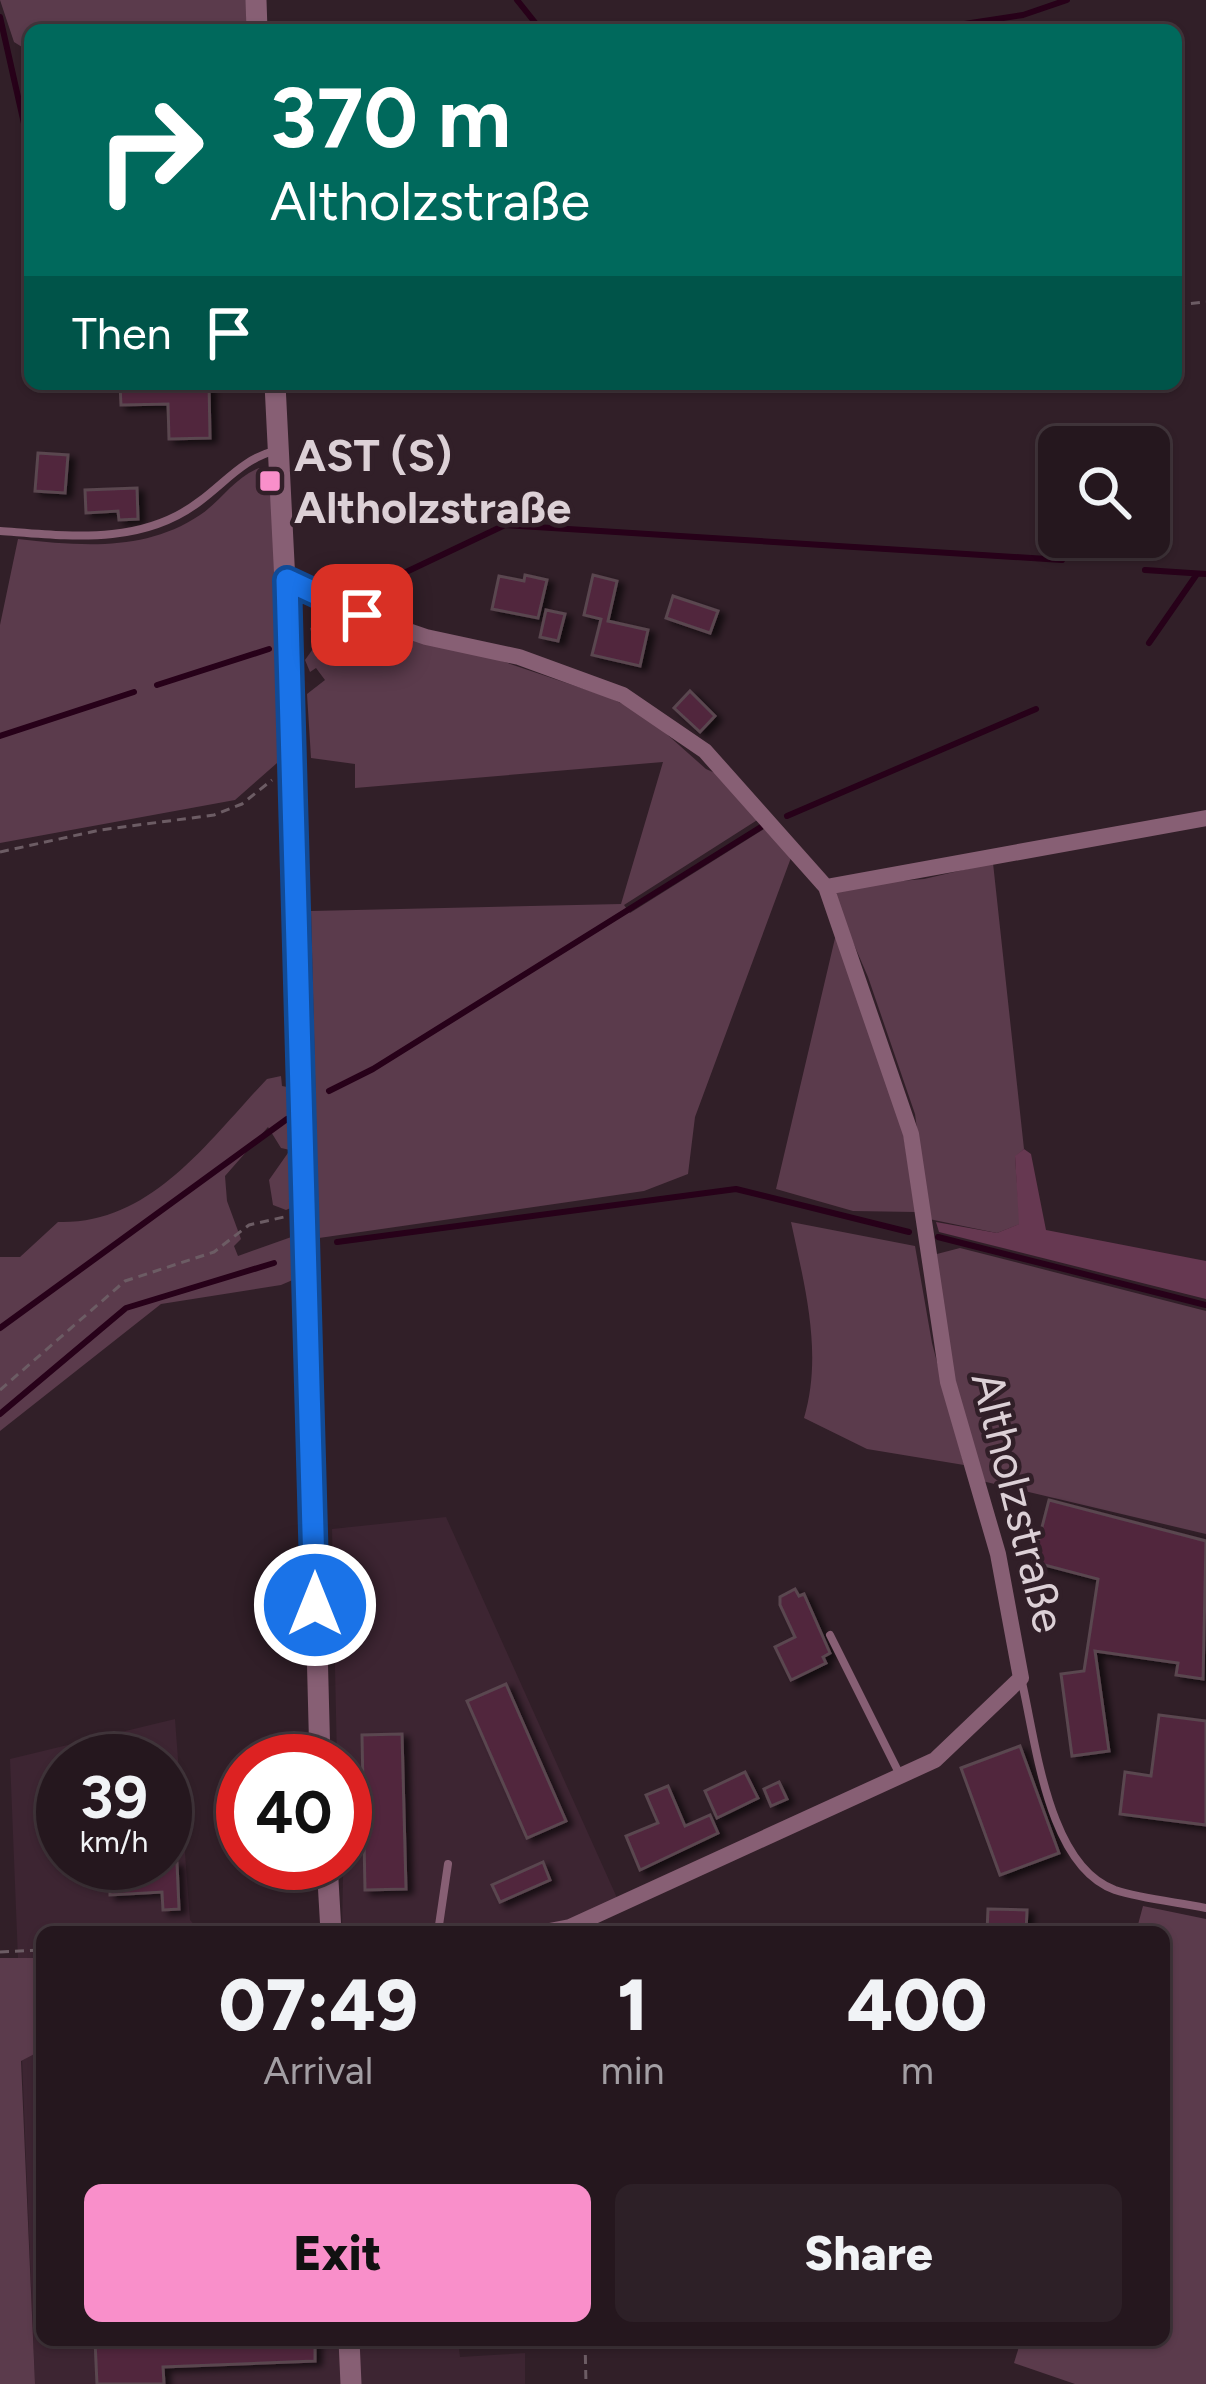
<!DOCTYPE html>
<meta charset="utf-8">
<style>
:root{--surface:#25171e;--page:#2d2027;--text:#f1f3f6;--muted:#a39fa4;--line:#42363c;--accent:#f98fca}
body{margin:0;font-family:Figtree,sans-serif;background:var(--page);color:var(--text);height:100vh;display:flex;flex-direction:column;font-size:45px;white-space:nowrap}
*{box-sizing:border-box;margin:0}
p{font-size:39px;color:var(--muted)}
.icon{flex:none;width:66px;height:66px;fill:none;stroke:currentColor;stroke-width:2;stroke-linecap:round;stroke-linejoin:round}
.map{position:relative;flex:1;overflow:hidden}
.details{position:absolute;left:36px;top:1926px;width:1134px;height:420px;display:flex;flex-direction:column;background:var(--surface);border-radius:18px;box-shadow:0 3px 9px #0004,0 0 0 3px var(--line)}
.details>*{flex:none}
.top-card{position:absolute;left:24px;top:24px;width:1158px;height:366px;border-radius:18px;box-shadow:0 3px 9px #0004,0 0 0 3px var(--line);background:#00695c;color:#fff;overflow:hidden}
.fabs{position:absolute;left:1038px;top:426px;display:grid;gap:24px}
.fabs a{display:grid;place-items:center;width:132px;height:132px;border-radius:18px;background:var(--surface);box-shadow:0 3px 9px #0004,0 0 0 3px var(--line);font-size:60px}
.speed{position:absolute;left:36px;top:1734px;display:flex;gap:24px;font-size:60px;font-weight:700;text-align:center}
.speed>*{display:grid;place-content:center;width:156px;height:156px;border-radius:50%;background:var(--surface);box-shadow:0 3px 9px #0004,0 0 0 3px var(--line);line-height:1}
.speed small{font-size:30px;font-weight:400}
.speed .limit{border:18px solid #d22;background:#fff;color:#111}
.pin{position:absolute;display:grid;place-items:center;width:102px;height:102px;color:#fff;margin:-51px;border-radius:24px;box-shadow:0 6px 18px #0006}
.me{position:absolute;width:132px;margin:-66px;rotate:0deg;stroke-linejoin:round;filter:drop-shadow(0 0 9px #0008)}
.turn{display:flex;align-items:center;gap:42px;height:252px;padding:0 48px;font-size:54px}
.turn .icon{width:156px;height:156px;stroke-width:2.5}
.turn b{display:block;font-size:84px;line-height:102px}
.then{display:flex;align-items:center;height:114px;padding:0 48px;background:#0003;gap:24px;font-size:45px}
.eta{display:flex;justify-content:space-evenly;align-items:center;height:204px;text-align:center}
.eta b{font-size:72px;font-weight:800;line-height:84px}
.action{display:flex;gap:24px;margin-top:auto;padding:24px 48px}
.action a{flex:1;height:138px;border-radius:18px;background:var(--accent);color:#111;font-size:48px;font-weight:800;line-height:138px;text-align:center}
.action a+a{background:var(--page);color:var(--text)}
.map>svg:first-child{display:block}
</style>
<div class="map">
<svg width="1206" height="2384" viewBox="0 0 1206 2384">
<defs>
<filter id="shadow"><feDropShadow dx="6" dy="4" stdDeviation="3" flood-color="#0009"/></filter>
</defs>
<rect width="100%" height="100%" fill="#311f28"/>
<path fill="#3d2532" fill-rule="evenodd" d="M446,1517l172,383 -50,20 -75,12h-159l8,-1 3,-170h-8l-5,-232z
M175,1719l15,201 11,12h-159v408h416l2,17 65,-4v31h-490l-25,-625zM63,1761h102v102h-102z"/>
<path fill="#5b3b4c" d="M0,0h246l1,30h-217v22l-16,-10z
M259,468l11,5 15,283 -50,44 -235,43v-218l18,-86c63,7 127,13 182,-24 21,-14 35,-38 59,-47z
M323,623l30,16 1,-16 127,31 127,43 36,17 62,55 20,9 36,39 -138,88 6,8 134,-84 28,26 -97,262 -7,57 -44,17 -325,47 -8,-327 310,-7 42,-142 -308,26v-24l-44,-6 -4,-64 18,-14 -9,-12 -6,4 -5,-12 10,-14 -5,-18z
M993,863l31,286 -9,8 5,67 -23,9 -68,-14 -14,-105 -47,-137 -34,-79 6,-12 84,-7z
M836,934l66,192 14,86 -63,-1 -77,-22z
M281,1076l1,10 16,3 2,115 -14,6 -13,-5 -4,-25 21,-30 -9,-2 -13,-21 -43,49 2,25 14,38 -7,7 4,10 59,-21 5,41 -21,9 -120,19 -161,127v-174h20l38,-35c93,3 150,-81 209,-143z
M791,1222l124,24 17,97 32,122 -97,-16 -63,-31c19,-64 1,-131 -13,-196z
M960,1248l246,63v223l-224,-53 -26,-92 -23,-134z
M1143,1906l63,13v465h-131l-61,-21 7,-23h143v-408h-28z
M41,1958l1,92 -21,11 14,323h-35v-426z"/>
<path fill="#663851" d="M1024,1149l7,5 15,76 160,31v38l-267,-67 -3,-10 61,11 22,-9 -4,-68z"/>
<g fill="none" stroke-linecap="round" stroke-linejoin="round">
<path stroke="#270119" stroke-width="6" d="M517,0l24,30
M0,17l30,133
M925,30l98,-15 44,-15
M1145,570l61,4
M364,592l141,-67 557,35
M1149,643l48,-69
M157,685l112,-36
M0,736l134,-44
M787,816l249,-107
M329,1091l44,-22 388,-242
M938,1237l268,68
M337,1242l399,-53 173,43
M0,1328l287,-209
M0,1414l126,-106 148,-45"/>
</g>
<path fill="#51253e" stroke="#5a4650" stroke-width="3" filter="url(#shadow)" d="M120,384h89l1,54 -41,1 -1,-35 -47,1z
M38,453l30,2 -3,38 -30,-2z
M137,488l1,31 -19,1 -1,-9 -32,2 -1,-23z
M525,575l22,5 -9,38 -46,-9 7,-33 25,5z
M593,575l24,6 -9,40 40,9 -8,36 -48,-11 9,-36 -17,-4z
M673,596l45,15 -8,22 -44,-15z
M546,610l19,4 -7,27 -18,-4z
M690,691l25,25 -15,16 -26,-24z
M1049,1500l157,41 -3,138 -27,-4 2,-12 -83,-12 14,100 -37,5 -11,-82 23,-3 14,-92 -65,-17z
M795,1589l4,7 5,-2 26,59 -7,4 3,6 -35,17 -16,-33 20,-10 -15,-32v-8z
M506,1684l60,137 -39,17 -60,-137z
M1159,1715l47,6v104l-86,-11 5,-42 26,4z
M402,1734l4,155 -41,1 -3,-155z
M1020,1746l39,107 -59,22 -39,-107z
M745,1772l13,26 -41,20 -12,-27z
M779,1782l8,17 -16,7 -7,-17z
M668,1786l17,40 25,-11 8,18 -78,37 -14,-34 32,-13 -12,-28z
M543,1862l7,18 -50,22 -8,-17z
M109,1863h68l2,46 -16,1 -1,-18 -52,3z
M988,1909l39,1 -1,22h-39z
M95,2340h220v21l-152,6 1,17h-67z"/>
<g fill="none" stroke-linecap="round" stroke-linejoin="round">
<path stroke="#6c5c64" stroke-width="3" stroke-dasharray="9 6" stroke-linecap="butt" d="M1176,305l30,-3
M0,852l100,-22 114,-15 28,-11 30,-24
M0,1390l125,-109 89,-29 35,-27 35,-8
M0,1952l42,-2
M585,2340l1,44"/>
<path stroke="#875f74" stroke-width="8" d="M0,531c69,5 142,15 200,-30 28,-21 43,-42 77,-51
M830,1635l69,138
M1021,1678c15,62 26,188 94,212 28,9 62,12 91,18
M438,1932l10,-68"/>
<path stroke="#875f74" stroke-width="16" d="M287,580l75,35 64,22 93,20 104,38 82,56 121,136 85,247 37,248 50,172 23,124 -86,82 -365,167 -26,5
M826,887l380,-69"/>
<path stroke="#875f74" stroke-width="21" d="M256,0l1,30
M275,384l19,377 26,1000
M327,1863l4,69
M349,2340l2,44"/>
</g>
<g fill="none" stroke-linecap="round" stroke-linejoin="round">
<defs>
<path id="route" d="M315,1605l-28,-1025 75,35"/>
</defs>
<use href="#route" stroke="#114b97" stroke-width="30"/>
<use href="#route" stroke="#1a73e8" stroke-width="21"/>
</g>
<rect fill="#f98fca" stroke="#311f28" stroke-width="4.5" x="258" y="469" width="24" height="24" rx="6"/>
<g text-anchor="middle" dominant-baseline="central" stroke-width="9" stroke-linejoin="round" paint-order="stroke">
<g font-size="45" font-weight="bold" fill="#dcd0d6" stroke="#311f28" text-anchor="start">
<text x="294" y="455">AST (S)<tspan x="294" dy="52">Altholzstraße</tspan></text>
</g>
<g font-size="45" fill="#dcd0d6" stroke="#311f28">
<text transform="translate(1019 1502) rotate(76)">Altholzstraße</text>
</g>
</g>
</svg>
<div class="fabs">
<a><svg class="icon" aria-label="search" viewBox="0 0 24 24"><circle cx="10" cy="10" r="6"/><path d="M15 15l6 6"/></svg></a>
</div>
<div class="speed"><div>39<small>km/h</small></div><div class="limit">40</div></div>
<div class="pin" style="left:362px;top:615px;background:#d93025"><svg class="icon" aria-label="arrive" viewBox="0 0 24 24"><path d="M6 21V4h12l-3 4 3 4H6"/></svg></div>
<svg class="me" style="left:315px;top:1605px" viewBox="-20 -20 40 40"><circle r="17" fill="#1a73e8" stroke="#fff" stroke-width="3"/><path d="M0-11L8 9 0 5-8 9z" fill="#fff"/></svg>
<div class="top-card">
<div class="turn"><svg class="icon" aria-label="right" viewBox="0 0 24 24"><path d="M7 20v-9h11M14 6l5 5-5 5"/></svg><div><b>370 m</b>Altholzstraße</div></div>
<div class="then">Then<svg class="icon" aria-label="arrive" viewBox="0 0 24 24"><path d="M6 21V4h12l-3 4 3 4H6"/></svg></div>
</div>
<section class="details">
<div class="eta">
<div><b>07:49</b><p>Arrival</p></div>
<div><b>1</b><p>min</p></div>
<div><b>400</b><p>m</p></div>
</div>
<div class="action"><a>Exit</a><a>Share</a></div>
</section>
</div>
